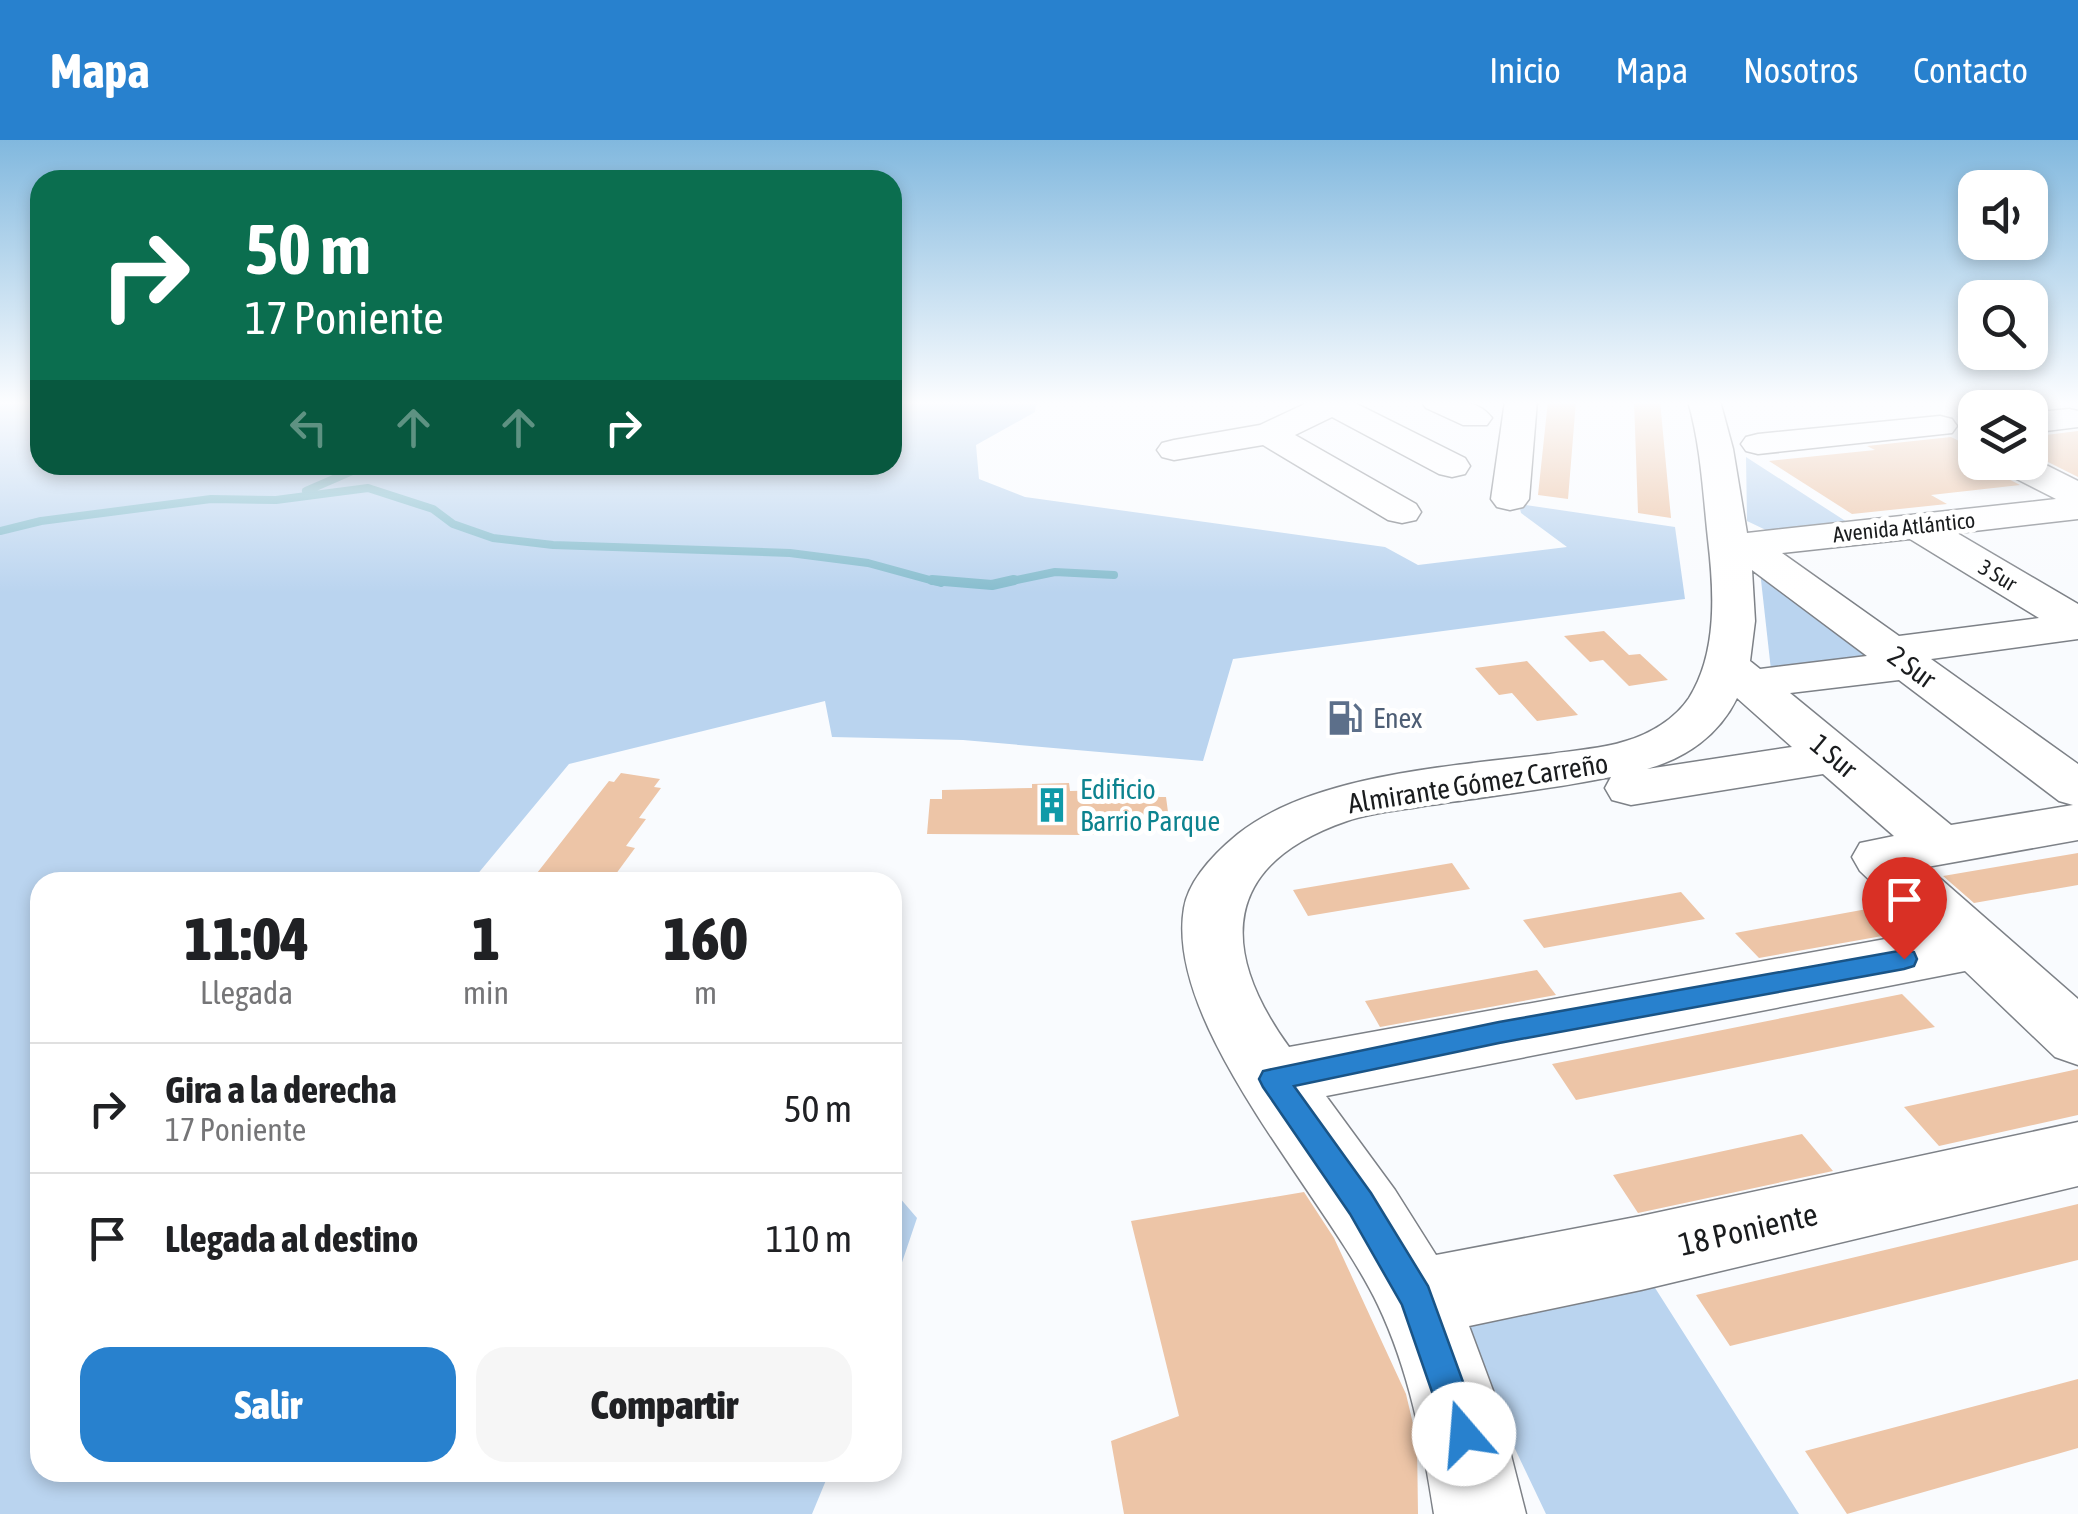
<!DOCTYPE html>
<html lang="es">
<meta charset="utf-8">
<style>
:root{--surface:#fff;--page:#f6f6f6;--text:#202124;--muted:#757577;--line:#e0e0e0;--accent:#2881ce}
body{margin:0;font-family:"Asap Condensed",sans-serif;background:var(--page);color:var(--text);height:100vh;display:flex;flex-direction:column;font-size:38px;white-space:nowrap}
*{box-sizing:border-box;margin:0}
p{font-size:32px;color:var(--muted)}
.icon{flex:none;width:55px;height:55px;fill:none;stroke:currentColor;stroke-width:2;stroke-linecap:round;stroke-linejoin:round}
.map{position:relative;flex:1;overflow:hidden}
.sheet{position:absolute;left:30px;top:732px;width:872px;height:610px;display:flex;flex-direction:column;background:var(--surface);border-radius:30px;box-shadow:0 5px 15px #0003}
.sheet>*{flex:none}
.top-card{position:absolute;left:30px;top:30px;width:872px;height:305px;border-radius:30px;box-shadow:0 5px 15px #0003;background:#0b6e4f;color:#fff;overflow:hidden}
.controls{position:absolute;left:1958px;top:30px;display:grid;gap:20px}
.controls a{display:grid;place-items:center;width:90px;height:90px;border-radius:20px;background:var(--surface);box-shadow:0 5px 15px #0003;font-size:50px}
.pin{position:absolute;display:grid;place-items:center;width:85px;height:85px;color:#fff;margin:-102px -42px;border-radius:50% 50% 50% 0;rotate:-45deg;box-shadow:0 0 10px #0007}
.pin .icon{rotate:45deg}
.me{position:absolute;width:110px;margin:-55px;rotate:342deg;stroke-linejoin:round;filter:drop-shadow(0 0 8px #0008)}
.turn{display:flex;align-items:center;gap:35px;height:210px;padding:0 50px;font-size:45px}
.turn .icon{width:130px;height:130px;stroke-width:2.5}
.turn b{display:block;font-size:70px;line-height:85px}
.lanes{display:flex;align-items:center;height:95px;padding:0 50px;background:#0003;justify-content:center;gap:50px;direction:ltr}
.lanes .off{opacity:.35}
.eta{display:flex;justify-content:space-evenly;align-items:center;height:170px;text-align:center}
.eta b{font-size:60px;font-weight:800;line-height:70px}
.cta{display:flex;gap:20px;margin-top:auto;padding:20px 50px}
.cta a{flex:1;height:115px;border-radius:30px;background:var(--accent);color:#fff;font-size:40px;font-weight:800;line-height:115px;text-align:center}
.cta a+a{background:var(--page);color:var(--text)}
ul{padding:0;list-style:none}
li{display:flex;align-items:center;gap:30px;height:130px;padding:0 50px;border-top:2px solid var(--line)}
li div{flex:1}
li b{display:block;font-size:38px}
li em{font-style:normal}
header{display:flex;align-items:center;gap:60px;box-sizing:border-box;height:140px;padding:0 50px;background:var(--accent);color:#fff}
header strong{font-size:48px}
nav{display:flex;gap:55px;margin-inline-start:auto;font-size:35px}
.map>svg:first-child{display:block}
</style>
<header>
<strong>Mapa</strong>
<nav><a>Inicio</a><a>Mapa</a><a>Nosotros</a><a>Contacto</a></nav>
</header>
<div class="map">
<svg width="2078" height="1374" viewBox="0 0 2078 1374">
<rect width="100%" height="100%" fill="#f9fbfe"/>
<path fill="#bad4ef" d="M0,261h40v64h852l1,-64h144l-2,11 -59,33 3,34 46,18 360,50 33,18 149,-18 -46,-34 -2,-9 156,23 10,72 -452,60 -30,102 -240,-21 -131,-3 -7,-36 -256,63 -98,118h-431v590l789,1 -17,41h-812z
M1746,317l101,65 -79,9 -21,-10z
M1759,422l115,96 -103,12z
M893,1050l24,28 -24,71z
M1643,1129l156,245h-253l-97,-204z"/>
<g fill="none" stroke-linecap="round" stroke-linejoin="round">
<path stroke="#87bdce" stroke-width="8" d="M306,351l60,-26
M0,391l41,-10 170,-22 65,1 92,-12 65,21 20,15 40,14 60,7 237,8 78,10 73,20
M1002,443l53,-11 59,3"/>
<path stroke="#87bdce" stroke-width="10" d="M932,440l60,5 22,-5"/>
</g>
<path fill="#edc5a7" d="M1548,261h28l-8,98 -30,-4z
M1634,261h26l11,117 -33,-5z
M2078,291v46l-48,-24v-16z
M1951,297l24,12v13h17l5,11 23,12 -89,10 16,9 -95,10 -83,-53 106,-11 -8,-4z
M1604,491l25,24 11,-1 28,26 -39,6 -26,-26 -13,2 -26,-26z
M1527,521l51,54 -41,6 -25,-28 -13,2 -24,-27z
M621,633l39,6 -6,8 7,1 -22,30 7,1 -20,27 9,2 -25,34h-80l79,-101 5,1z
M1069,643l1,8 87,-2 2,8h7l4,30 -41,2 1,5 -46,1 -157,-1 3,-35h12v-9l90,-2v-4z
M2078,713v32l-104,18 -31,-27z
M1452,723l18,26 -162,27 -15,-26z
M1681,752l24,27 -161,29 -21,-28z
M1889,765l27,25 -157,28 -24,-25z
M1537,830l19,25 -176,32 -15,-26z
M1902,854l33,33 -359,73 -24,-36z
M2078,929v46l-139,31 -35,-39z
M1802,994l31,37 -195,42 -25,-38z
M1304,1052l30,46 72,156 11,47 1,73h-294l-13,-73 68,-25 -48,-195z
M2078,1064v56l-348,86 -34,-51z
M2078,1239v69l-231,66 -42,-63z"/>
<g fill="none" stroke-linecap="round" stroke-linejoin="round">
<defs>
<path id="minor" d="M1311,261h40l114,57 5,8 -5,8 -13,3 -13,-3 -107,-57 -37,18 121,69 5,8 -5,8 -14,3 -14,-3 -125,-75 -89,15 -12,-3 -5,-7 5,-7 12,-3 86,-15z
M1421,261c23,0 55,-5 71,17l-5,7h-24l-37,-17z
M1505,261h32l-8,98 -6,8 -13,3 -13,-3 -6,-8z
M1688,261h32l13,48 14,84 309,-34 -57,-29 -4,-8h35v-5l48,24v38l-121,14 121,71v35l-147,20 147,105v76l-151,27 151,132v66l-23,-8 -90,-86 -639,125 69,94 41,65 205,-39 437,-94v64l-437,104 -172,36 29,78 28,110h-92c-11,-71 -25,-144 -56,-209 -52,-109 -214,-278 -194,-397 5,-29 32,-56 54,-74 75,-60 217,-68 312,-80 25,-4 52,-5 76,-13 24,-7 49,-22 63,-43 29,-46 25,-108 19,-159 -5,-46 -7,-93 -20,-138zM1910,399l129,79 -140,18 -117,-83zM1752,430l115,86 -107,13 -10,-8 5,-40zM1899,540l160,121 14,4 -122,20 -161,-132zM1737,558l55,49 -145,22c39,-11 72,-34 90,-71zM1823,634l71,62 -34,7 -8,14 8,14 64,61 -635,115c-71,-98 -67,-183 58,-226 27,-9 56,-11 83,-16 60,-9 121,-16 181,-28l-6,11 7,12 19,5z
M2069,269l9,2v16l-48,6v-20z
M1940,276l12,3 5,7 -5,7 -194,21 -12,-3 -5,-7 5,-7 12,-3z"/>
</defs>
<use href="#minor" stroke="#7d8187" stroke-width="3"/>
<use href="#minor" fill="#fff" fill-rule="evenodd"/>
</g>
<linearGradient id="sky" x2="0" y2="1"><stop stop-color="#81b8de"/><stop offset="0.58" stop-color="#fcfdff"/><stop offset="1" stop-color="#fcfdff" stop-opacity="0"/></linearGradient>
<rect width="2078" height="453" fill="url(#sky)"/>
<path fill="#2881ce" stroke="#1a5486" stroke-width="2.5" d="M1904,810l10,2 3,7 -3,7 -10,3 -405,74 -205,43 77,107 57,93 54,148 -6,13 -12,5 -13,-5 -49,-142 -52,-91 -87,-127 -4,-8 4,-8 236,-49z"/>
<defs>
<symbol id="fuel-bare" viewBox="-9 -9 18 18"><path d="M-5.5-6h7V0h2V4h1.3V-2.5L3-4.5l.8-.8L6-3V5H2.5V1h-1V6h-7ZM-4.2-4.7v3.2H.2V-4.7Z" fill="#5c6f8a" stroke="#fff" stroke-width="2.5" paint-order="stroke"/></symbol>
<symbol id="building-bare" viewBox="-9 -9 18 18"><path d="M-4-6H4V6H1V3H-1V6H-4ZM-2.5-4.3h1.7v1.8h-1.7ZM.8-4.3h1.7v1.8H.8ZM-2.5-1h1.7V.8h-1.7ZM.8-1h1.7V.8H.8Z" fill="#0f9aa8" stroke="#fff" stroke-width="2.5" paint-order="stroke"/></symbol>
</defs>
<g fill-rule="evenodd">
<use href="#fuel-bare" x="1320" y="553" width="50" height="50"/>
<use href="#building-bare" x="1027" y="640" width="50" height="50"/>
</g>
<g text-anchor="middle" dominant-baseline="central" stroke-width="10" stroke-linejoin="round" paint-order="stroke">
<g font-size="22" fill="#1a1c1e" stroke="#fff">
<text transform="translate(1904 387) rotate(-6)">Avenida Atlántico</text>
<text transform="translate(1998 435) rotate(31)">3 Sur</text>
</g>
<g font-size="28" fill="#1a1c1e" stroke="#fff">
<text transform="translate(1912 527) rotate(36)">2 Sur</text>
<text transform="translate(1834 616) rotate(40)">1 Sur</text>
<text transform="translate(1478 643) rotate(-9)">Almirante Gómez Carreño</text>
</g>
<g font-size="28" fill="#4e5e75" stroke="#fff" text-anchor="start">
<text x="1373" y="578">Enex</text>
</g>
<g font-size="28" fill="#0d838f" stroke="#fff" text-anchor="start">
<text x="1080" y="649">Edificio<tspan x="1080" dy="32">Barrio Parque</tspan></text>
</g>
<g font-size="32" fill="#1a1c1e" stroke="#fff">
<text transform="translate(1748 1089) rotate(-13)">18 Poniente</text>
</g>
</g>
</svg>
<div class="controls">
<a><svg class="icon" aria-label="sound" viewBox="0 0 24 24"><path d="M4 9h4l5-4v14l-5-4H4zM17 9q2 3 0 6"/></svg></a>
<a><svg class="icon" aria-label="search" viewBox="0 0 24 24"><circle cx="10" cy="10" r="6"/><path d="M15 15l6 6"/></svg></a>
<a><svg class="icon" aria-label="layers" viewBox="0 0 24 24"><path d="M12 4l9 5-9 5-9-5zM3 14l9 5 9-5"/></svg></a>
</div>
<div class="pin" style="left:1904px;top:819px;background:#d93025"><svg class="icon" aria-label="arrive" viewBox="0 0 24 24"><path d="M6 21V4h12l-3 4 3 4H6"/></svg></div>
<svg class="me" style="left:1464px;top:1294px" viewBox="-20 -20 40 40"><circle r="19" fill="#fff"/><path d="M0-13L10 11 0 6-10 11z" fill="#2881ce"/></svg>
<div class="top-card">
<div class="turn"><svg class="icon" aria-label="right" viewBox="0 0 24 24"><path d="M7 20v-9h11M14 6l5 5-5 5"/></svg><div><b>50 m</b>17 Poniente</div></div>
<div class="lanes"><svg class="icon off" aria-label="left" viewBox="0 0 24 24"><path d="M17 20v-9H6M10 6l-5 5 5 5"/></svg><svg class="icon off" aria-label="ahead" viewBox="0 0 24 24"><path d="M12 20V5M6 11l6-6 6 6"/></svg><svg class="icon off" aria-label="ahead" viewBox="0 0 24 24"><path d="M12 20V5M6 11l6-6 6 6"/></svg><svg class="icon" aria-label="right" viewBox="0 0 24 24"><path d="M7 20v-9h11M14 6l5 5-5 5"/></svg></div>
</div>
<section class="sheet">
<div class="eta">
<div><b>11:04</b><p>Llegada</p></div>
<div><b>1</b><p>min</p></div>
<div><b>160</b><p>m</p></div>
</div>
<ul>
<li><svg class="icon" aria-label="right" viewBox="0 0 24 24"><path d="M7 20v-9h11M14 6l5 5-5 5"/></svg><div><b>Gira a la derecha</b><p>17 Poniente</p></div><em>50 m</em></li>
<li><svg class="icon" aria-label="arrive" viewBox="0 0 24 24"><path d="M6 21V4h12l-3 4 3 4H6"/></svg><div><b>Llegada al destino</b></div><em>110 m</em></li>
</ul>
<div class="cta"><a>Salir</a><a>Compartir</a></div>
</section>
</div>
